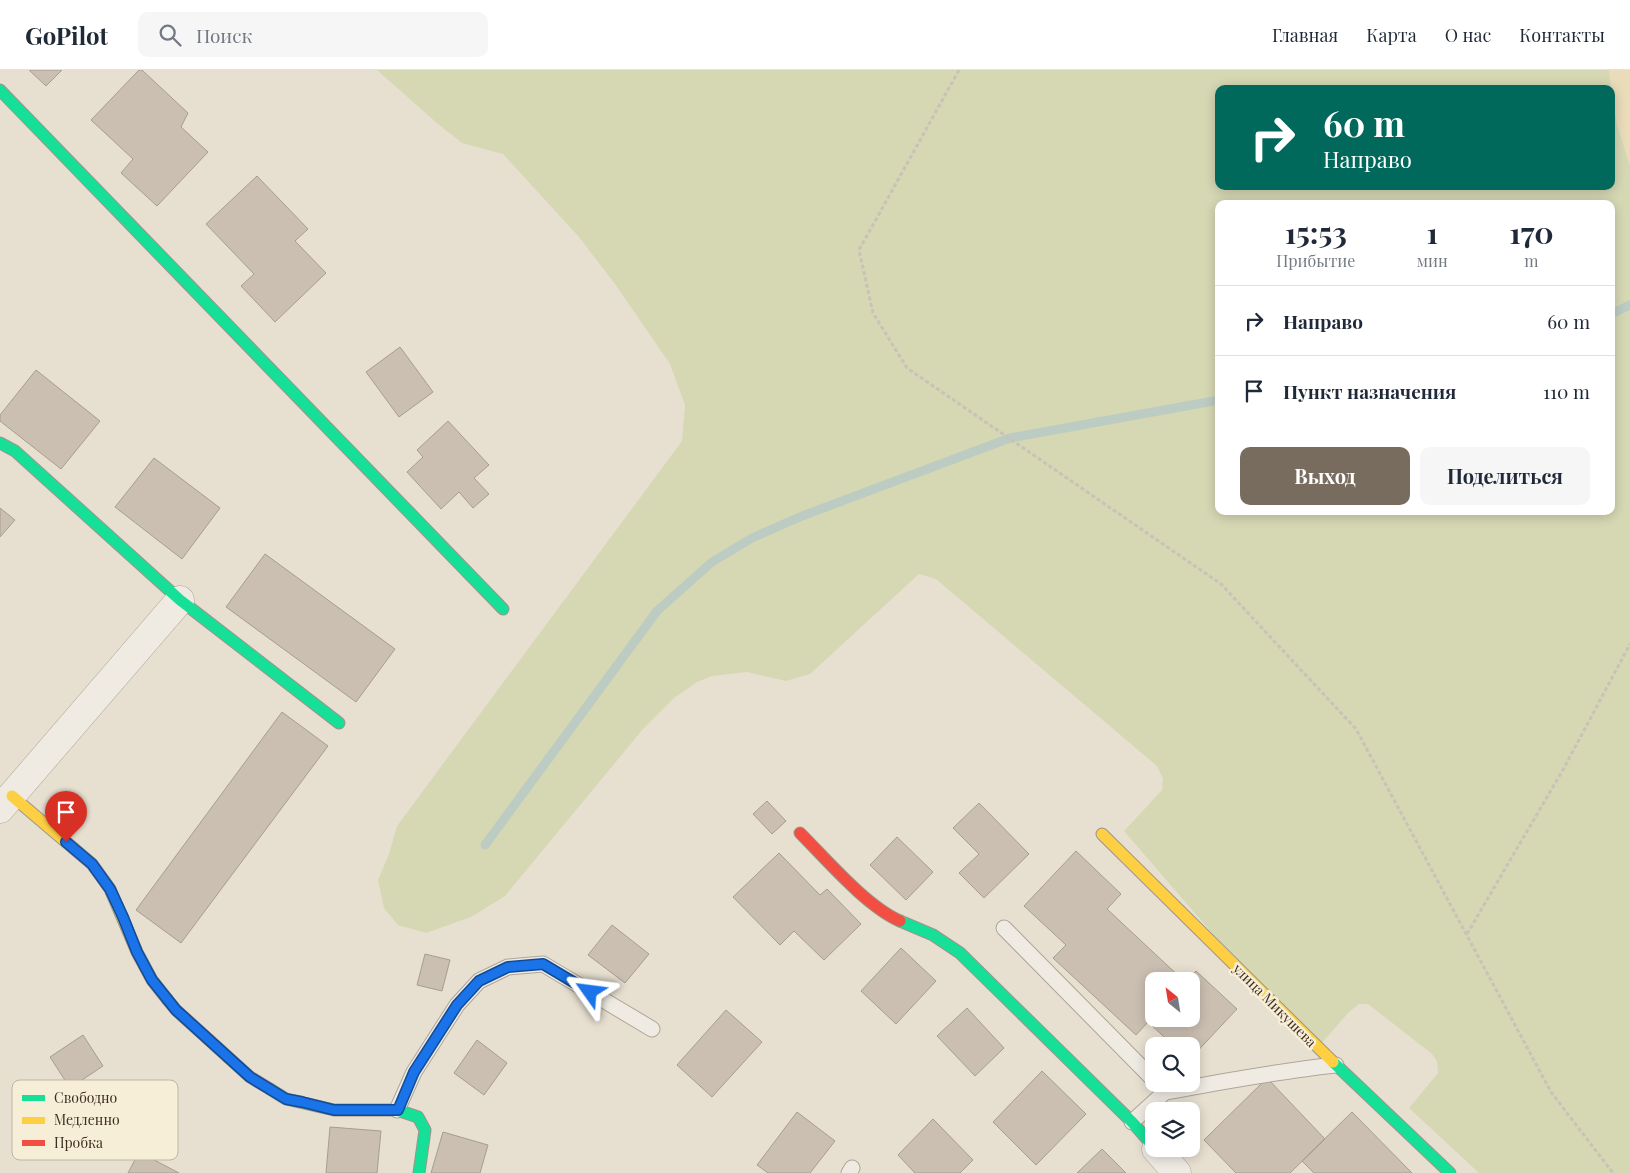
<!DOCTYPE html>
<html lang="ru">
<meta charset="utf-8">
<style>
:root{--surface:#fff;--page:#f6f6f7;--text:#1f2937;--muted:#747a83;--line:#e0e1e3;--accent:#786c5e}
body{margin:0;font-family:"Playfair Display",serif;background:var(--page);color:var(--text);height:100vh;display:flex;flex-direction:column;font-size:19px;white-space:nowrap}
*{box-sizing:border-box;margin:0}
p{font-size:16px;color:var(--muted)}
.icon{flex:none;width:28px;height:28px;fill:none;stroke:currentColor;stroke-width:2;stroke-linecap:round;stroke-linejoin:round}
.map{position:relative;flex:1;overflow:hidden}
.panel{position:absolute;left:1215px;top:130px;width:400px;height:315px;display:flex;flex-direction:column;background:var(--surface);border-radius:10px;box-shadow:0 2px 12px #0003}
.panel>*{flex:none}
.banner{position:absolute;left:1215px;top:15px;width:400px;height:105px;border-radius:10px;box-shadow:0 2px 12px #0003;background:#00695c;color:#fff;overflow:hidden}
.needle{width:32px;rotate:330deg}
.tools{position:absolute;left:1145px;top:902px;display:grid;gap:10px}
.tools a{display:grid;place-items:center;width:55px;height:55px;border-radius:10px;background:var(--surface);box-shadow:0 2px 12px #0003;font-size:25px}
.pin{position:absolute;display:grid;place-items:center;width:42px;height:42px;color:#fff;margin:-51px -21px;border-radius:50% 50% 50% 0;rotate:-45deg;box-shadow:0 0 5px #0007}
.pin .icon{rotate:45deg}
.me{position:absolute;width:55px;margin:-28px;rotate:301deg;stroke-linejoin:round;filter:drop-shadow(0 0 4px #0008)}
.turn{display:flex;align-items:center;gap:18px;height:105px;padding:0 25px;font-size:22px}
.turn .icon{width:65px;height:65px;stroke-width:2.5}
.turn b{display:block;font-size:35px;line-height:42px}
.eta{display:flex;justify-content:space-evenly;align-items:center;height:85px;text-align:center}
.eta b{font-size:30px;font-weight:700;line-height:35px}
.button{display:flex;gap:10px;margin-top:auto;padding:10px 25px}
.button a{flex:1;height:58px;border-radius:10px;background:var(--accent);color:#fff;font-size:20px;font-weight:700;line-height:58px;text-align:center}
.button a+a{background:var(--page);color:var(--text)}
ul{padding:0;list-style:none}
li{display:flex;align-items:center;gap:15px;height:70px;padding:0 25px;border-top:1px solid var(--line)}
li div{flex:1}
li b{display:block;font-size:19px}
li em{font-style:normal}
header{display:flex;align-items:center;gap:30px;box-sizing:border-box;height:70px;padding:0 25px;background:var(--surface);border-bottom:1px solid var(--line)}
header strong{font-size:24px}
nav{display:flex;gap:28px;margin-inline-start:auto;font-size:18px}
.search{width:350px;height:45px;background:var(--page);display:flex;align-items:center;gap:12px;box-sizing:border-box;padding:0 18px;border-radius:10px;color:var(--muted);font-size:19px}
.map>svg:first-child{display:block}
</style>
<header>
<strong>GoPilot</strong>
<div class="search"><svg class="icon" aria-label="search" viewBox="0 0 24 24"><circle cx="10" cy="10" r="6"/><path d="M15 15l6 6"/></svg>Поиск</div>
<nav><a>Главная</a><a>Карта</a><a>О нас</a><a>Контакты</a></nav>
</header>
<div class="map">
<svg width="1630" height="1103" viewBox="0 0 1630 1103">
<rect width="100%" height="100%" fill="#e7e0d1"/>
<path fill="#d6d7b3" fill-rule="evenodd" d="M377,0h1232l8,54 13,41v1008h-151l-70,-65 29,-35 -1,-12 -5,-7 -64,-50h-9l-10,8 -29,33 -13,-2 -183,-212 38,-41 1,-11 -6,-13 -221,-187 -17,-5 -109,100 -24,7 -39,-9 -35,4 -15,6 -23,16 -31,31 -138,167 -34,21 -45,16 -28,-8 -14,-17 -6,-28 11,-26 8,-28 285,-385 3,-36 -15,-41 -55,-80 -36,-47 -76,-83 -41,-11 -24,-19zM1219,19h392v97h-392zM1219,134h392v307h-392z"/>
<path fill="#eadcb9" d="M1609,0h21v95l-13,-41z"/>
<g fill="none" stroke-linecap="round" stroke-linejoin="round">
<path stroke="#bcccc2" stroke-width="9" d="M1611,244l19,-9
M485,775l172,-234 55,-49 40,-24 50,-22 208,-78 209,-38"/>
</g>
<path fill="#cbbfb2" stroke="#a89c90" d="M29,0h33l-16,16z
M139,0h3l46,43 -7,14 27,25 -51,54 -36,-33 12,-14 -42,-39z
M257,106l51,53 -13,12 31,32 -51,49 -34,-36 13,-12 -48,-50z
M400,277l33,45 -34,25 -33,-45z
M36,300l64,51 -39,48 -61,-48v-6z
M448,351l41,44 -15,13 15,16 -16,14 -14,-16 -18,17 -34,-37 16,-15 -6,-7z
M154,388l66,50 -38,51 -67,-52z
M0,438l15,12 -15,17z
M265,484l130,95 -39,53 -130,-95z
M282,642l46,34 -147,197 -45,-33z
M767,731l19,20 -14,13 -19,-20z
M979,733l50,51 -45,44 -25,-25 20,-19 -26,-26z
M897,767l36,35 -27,28 -36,-35z
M1076,781l45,43 -14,15 77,72h-30v38h37v-38h-5l10,-10 41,38 -46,49v-12h-17l-26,-24 -12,13 -83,-77 13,-13 -42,-39z
M779,783l41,42 7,-6 34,35 -37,36 -30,-29 -14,14 -47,-48z
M612,855l37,29 -24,29 -37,-28z
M901,878l35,33 -40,43 -35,-33z
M425,884l25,6 -8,31 -25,-6z
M967,938l37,40 -29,28 -38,-40z
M726,940l36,32 -50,55 -35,-32z
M83,965l20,31 -33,22 -20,-31z
M477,970l30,23 -23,32 -30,-22z
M1042,1001l44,43 -50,51 -43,-43z
M1267,1008l58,61 -35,34h-54l-32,-33z
M797,1042l38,29 -25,32h-42l-11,-8z
M1352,1042l60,61h-98l-12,-12z
M933,1049l40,41 -13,13h-45l-17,-18z
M330,1057l51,4 -4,42h-51z
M443,1062l45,13 -8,28h-49z
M1102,1079l24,24h-49z
M139,1082l40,21h-51z"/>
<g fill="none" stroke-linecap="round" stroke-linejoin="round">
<defs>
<path id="lane" d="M1004,858l150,152
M1165,1022c57,-10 113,-21 171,-27
M397,1040l17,-38 43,-67 22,-24 29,-14 35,-3 109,65
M1132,1052l33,-30 -6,-7
M849,1103l3,-5"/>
<path id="street" d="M0,739l180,-209
M1156,1079l21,24"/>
<path id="fast" d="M0,20l503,519
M0,373l15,8 165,149 159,123
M900,851l33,14 27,18 172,169 22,25
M1333,992l117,111
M270,1019l16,10 48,11h63l21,7 7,13 -6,43"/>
<path id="slow" d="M12,726l80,68 18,25 27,63 15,28 15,19
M1102,764l231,228"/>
<path id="jam" d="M800,763c27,27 66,73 100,88
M167,929l9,11 74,67 20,12"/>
</defs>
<use href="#lane" stroke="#ada599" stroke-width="17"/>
<use href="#street" stroke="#ada599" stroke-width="29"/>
<use href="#fast" stroke="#9c958a" stroke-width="13"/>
<use href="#slow" stroke="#9c958a" stroke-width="13"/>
<use href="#jam" stroke="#9c958a" stroke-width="13"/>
<path stroke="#c8c2b9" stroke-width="3" stroke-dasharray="4 2.5" stroke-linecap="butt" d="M959,0l-100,180 14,63 34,55 314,216 135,145 195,363 62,81
M1467,864l97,-166 66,-124"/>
<use href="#lane" stroke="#efebe3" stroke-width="15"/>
<use href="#street" stroke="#efebe3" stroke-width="28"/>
<use href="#fast" stroke="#16e098" stroke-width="11"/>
<use href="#slow" stroke="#ffcf43" stroke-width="11"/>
<use href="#jam" stroke="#f24e42" stroke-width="11"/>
</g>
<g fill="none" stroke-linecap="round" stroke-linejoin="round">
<defs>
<path id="route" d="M66,772l26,22 18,25 13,28 14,35 15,28 24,30 74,67 36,22 16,3 32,8h64l16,-38 43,-67 22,-24 29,-14 35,-3 47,28"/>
</defs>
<use href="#route" stroke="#114b97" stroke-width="12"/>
<use href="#route" stroke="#1a73e8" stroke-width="9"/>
</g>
<g text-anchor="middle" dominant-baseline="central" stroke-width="5" stroke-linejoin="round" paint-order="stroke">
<g font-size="14" fill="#3d2e20" stroke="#f7eed8">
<text transform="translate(1275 935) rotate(45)">улица Микушева</text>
</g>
</g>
<rect x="12" y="1010" width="166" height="80" rx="8" fill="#f7eed8" stroke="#bfb4a1" stroke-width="1"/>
<rect x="22" y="1025" width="23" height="6" fill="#16e098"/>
<rect x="22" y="1047" width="23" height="7" fill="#ffcf43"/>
<rect x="22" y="1070" width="23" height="6" fill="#f24e42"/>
<g font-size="14" fill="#3d2e20">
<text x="54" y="1033">Свободно</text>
<text x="54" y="1055">Медленно</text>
<text x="54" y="1078">Пробка</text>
</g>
</svg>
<div class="tools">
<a><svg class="needle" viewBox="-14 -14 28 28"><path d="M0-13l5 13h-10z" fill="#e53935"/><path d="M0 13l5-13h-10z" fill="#747a83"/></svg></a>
<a><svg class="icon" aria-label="search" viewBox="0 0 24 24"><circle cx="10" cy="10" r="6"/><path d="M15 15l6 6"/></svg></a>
<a><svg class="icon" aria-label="layers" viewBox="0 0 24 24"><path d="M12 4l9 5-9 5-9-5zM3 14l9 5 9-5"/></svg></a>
</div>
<div class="pin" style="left:66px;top:772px;background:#d93025"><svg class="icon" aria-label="arrive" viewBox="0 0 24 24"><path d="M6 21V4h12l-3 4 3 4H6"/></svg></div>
<svg class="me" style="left:590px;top:922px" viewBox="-20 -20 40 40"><path d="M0-17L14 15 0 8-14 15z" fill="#1a73e8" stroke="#fff" stroke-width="4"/></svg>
<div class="banner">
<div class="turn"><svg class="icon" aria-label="right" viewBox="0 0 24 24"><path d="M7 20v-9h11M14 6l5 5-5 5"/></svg><div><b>60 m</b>Направо</div></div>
</div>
<section class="panel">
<div class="eta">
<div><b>15:53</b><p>Прибытие</p></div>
<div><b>1</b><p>мин</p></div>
<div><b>170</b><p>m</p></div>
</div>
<ul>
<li><svg class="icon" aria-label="right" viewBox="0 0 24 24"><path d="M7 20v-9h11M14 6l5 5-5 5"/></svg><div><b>Направо</b></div><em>60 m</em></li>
<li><svg class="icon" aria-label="arrive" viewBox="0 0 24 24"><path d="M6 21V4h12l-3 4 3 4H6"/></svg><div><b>Пункт назначения</b></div><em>110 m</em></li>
</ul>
<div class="button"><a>Выход</a><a>Поделиться</a></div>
</section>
</div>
